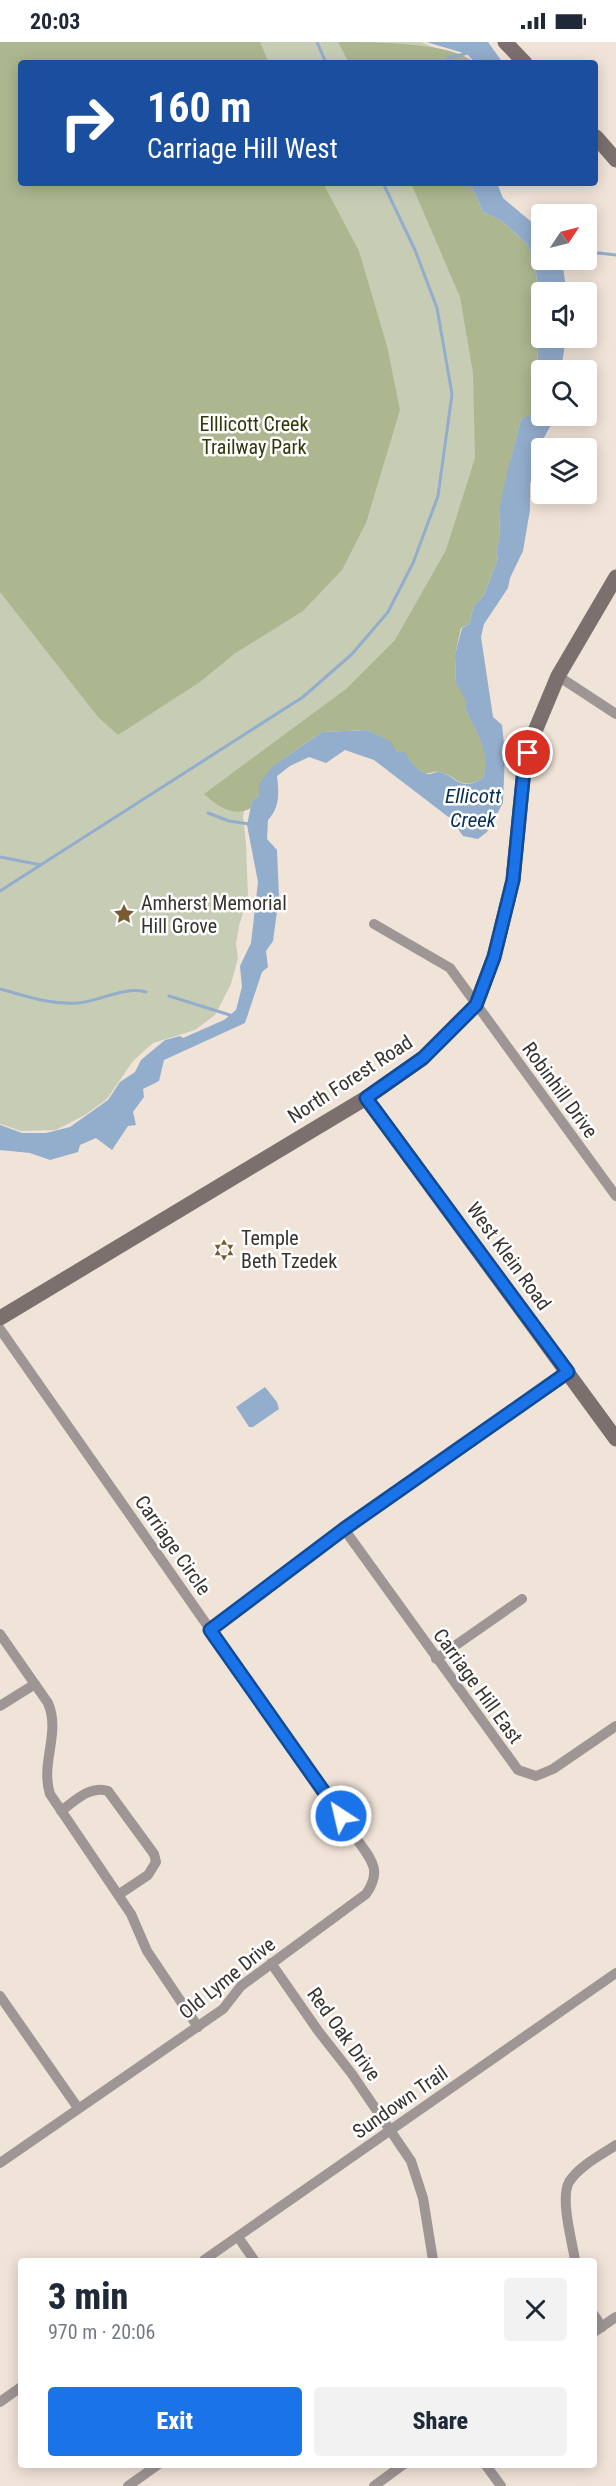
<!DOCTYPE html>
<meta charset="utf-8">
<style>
:root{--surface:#fff;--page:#f2f2f3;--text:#1f2937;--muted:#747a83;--accent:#1a73e8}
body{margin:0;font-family:"Roboto Condensed",sans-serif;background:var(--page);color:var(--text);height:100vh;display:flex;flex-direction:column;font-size:22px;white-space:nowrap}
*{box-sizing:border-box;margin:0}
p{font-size:20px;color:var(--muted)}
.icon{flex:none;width:33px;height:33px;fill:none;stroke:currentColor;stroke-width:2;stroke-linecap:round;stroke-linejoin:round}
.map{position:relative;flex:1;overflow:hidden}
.drawer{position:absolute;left:18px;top:2216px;width:579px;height:210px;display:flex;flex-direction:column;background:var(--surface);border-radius:6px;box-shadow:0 3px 15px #0003}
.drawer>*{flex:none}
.banner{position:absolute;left:18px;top:18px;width:580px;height:126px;border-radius:6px;box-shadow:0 3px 15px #0003;background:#1a4fa0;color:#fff;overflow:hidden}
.needle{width:39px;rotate:55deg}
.controls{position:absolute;left:531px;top:162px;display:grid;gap:12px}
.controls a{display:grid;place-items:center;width:66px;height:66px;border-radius:6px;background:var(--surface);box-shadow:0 3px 15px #0003;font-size:30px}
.pin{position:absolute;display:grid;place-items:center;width:51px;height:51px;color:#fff;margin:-26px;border:3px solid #fff;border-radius:50%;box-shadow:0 2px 6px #0007}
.me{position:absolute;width:66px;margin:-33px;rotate:325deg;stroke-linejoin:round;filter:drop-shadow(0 0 4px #0008)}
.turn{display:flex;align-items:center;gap:21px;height:126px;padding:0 30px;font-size:27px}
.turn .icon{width:78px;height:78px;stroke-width:2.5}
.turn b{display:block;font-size:42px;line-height:51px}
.round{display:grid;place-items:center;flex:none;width:63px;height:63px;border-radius:6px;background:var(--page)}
.overview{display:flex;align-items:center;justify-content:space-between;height:102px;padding:0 30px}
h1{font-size:36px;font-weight:800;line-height:45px}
.primary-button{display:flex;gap:12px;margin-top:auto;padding:12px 30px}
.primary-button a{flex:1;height:69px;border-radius:6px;background:var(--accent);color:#fff;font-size:24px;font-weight:800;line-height:69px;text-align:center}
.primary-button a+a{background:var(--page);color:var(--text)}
.status{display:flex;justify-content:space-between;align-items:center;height:42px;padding:0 30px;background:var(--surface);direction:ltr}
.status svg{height:16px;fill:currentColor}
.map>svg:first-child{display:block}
</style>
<div class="status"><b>20:03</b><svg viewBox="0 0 49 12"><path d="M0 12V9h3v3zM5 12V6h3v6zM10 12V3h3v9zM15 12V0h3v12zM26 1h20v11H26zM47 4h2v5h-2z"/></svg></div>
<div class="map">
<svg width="616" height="2444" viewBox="0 0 616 2444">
<rect width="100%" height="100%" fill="#f0e3d7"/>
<path fill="#c7cdb5" d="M0,0h421l54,21h-454v120h447l12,30 22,11 -44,400 -5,65 29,57 12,4 -11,22 -118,-45 -48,2 -67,61 -7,26 3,27 2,54 -9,29 -3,18 2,14 -7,26 -16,31 -20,15 -42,13 -20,18 -26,38 -22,16 -29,15 -35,1 -21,-7z"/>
<path fill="#acb790" d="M0,0h260l9,21h-248v120h302l36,68 28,95 13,64 -34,113 -24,47 -39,41 -69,43 -34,28 -82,53 -20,-18 -98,-125z
M338,0c35,0 114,0 137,21h-126z
M411,141h59l13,29 19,9 25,23 8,19 5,48 -4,16 3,55 -8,34 -10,3c-7,29 -15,58 -20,87 -4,18 2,28 -5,46l2,6 -14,37 -10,11 -5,18 -8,4 -6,27 1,28 12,20 -3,5c12,25 26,42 18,70 -24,14 -26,-3 -44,-6 -5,-1 -9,2 -14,1 -6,-2 -28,-21 -33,-26l-3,-6 -22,-11 -45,2 -49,34 -14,30 -7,5 -1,7c-17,10 -34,-2 -47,-14l142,-105 49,-49 51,-90 29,-92 -2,-85 -13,-76z"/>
<path fill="#93adcd" d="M426,0h62l15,21h-28l-8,-9z
M470,141h27l6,15 38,32 1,30h20l4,28 3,4h-27v46h24l-5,32h-19v46h14l-15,27 -11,41v26l-7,41 -13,27 -2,10 -24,36 -3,13 12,80 9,8 3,28 -2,50 -16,29 -9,7 -15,-3 -12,-17 -77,-59 -29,-10 -19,13 -17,-6 -19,9 -13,10c2,16 3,32 -9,44l-1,19 10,11 2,47 -6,44 -7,10 2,16 -6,5 -17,51 -81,37 -5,21 -16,8 1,8 -11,15 3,13 -8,1 -16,24 -16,-12 -16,7 -2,7 -28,8 -20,-7 -30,-3v-25l22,8h24l24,-6 38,-27 12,-18 15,-10 6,-12 24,-20 15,-4 3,2 41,-18 12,-10 6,-23 -2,-21 11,-23 7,-61 -11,-57 5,-24 7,-5v-12l14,-18 49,-34 45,-2 23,11 7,11h8c4,9 14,21 24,22 3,0 6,-2 10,-2 17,3 20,21 44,6 8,-27 -7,-46 -18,-70l2,-5 -11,-20 -1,-28 7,-27 7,-4 5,-18 10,-11 14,-37 -2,-6c6,-17 2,-28 4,-46 5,-29 14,-58 21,-87l10,-4 8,-33 -3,-55 4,-16 -5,-48 -8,-19 -25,-23 -19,-9z
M265,1345l12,15 2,7 -26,18h-4l-13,-20z"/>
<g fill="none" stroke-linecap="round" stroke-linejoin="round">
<path stroke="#93adcd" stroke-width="3" d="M317,0l9,21
M446,21l2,-5 20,-5
M586,213l13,-2 17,2
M208,771l21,8 20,3
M0,815l41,8
M0,849l303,-194 49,-43 36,-42 25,-49 25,-67 14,-102 -15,-86 -22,-58 -32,-67
M0,947c26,7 50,16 78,14 23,-2 45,-17 68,-11
M169,954l64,20"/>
<path stroke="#9e9694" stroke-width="10" d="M558,634l58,38
M374,882l76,44 166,228
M0,1287l354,506c15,23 30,33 12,59l-125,92 -18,23 -223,154
M344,1487l174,241 18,6 17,-7 63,-43
M210,1588l134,-101 224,-157
M0,1592l48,69c13,30 -8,60 2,91l81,120 16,37 51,76
M436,1617l86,-60
M0,1664l35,-22
M61,1769c14,-10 29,-26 47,-20l46,63 2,8 -8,13 -30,20
M271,1921l48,69 33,42 59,87 12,37 10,62
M0,1954l78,112
M238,2195l16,23
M204,2218l412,-287
M575,2218c-3,-19 -15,-61 -6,-78 10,-16 32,-27 47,-37
M594,2273l8,12
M594,2290l22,-15
M0,2360l21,-15
M485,2422l16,22
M128,2444l31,-22
M374,2444l30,-22"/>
<path stroke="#7b706d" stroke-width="15" d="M505,0l20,21
M596,95l20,23
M366,1056l250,341
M0,1276l366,-220 57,-40 53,-53 18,-48 19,-77 11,-111 9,-33 25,-60 58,-99"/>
</g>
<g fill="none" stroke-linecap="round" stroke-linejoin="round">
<defs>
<path id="route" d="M341,1774l-131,-186 134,-101 224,-157 -202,-274 57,-40 53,-53 18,-48 19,-77 11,-111 4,-16"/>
</defs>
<use href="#route" stroke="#114b97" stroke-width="15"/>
<use href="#route" stroke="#1a73e8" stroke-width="10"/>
</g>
<defs>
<symbol id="sight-bare" viewBox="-9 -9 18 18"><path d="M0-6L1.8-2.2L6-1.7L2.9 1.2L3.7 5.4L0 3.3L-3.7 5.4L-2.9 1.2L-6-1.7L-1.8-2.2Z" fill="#795b2f" stroke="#fff" stroke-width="2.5" paint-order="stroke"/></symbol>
<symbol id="synagogue-bare" viewBox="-9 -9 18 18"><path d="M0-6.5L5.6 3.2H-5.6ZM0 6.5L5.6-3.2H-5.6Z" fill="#795b2f" stroke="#fff" stroke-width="2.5" paint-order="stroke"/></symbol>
</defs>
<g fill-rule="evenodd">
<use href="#sight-bare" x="109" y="857" width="30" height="30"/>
<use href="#synagogue-bare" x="209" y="1193" width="30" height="30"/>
</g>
<g text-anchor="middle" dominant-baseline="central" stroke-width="5" stroke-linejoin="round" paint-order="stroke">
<g font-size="20" fill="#30390b" stroke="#fff">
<text x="254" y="382">Elllicott Creek<tspan x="254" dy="23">Trailway Park</tspan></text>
</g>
<g font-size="20" fill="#38332e" stroke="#fff" text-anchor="start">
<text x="141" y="861">Amherst Memorial<tspan x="141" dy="23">Hill Grove</tspan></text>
<text x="241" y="1196">Temple<tspan x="241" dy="23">Beth Tzedek</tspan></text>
</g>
<g font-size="20" fill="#38332e" stroke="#fff">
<text transform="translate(350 1037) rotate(-33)">North Forest Road</text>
<text transform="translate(560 1048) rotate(54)">Robinhill Drive</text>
<text transform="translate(509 1214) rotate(54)">West Klein Road</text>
<text transform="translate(173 1503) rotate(55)">Carriage Circle</text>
<text transform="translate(478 1644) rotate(54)">Carriage Hill East</text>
<text transform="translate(227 1936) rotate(-39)">Old Lyme Drive</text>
<text transform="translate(344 1992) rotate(54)">Red Oak Drive</text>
<text transform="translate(400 2060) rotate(-35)">Sundown Trail</text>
</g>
<g font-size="21" font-style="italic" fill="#082e57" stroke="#fff">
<text x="473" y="754">Ellicott<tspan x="473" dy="24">Creek</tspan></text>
</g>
</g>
</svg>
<div class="controls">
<a><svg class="needle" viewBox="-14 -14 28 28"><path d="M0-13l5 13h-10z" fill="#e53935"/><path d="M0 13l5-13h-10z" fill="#747a83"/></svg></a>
<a><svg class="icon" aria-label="sound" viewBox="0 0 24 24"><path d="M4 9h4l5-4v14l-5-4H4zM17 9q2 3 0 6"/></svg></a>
<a><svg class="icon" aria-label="search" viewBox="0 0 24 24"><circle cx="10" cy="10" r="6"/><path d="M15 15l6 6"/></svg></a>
<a><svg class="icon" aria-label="layers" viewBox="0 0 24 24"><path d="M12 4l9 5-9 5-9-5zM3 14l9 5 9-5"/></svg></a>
</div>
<div class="pin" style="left:528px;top:711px;background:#d93025"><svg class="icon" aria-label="arrive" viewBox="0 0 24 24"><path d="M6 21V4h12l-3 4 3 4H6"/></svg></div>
<svg class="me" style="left:341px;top:1774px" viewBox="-20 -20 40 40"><circle r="17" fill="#1a73e8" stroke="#fff" stroke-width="3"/><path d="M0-11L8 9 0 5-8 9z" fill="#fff"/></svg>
<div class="banner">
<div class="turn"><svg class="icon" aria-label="right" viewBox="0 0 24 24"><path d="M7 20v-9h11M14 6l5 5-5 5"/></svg><div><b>160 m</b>Carriage Hill West</div></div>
</div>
<section class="drawer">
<div class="overview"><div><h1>3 min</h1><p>970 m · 20:06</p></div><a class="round"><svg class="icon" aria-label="close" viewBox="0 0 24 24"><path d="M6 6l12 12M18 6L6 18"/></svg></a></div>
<div class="primary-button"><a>Exit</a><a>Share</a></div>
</section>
</div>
